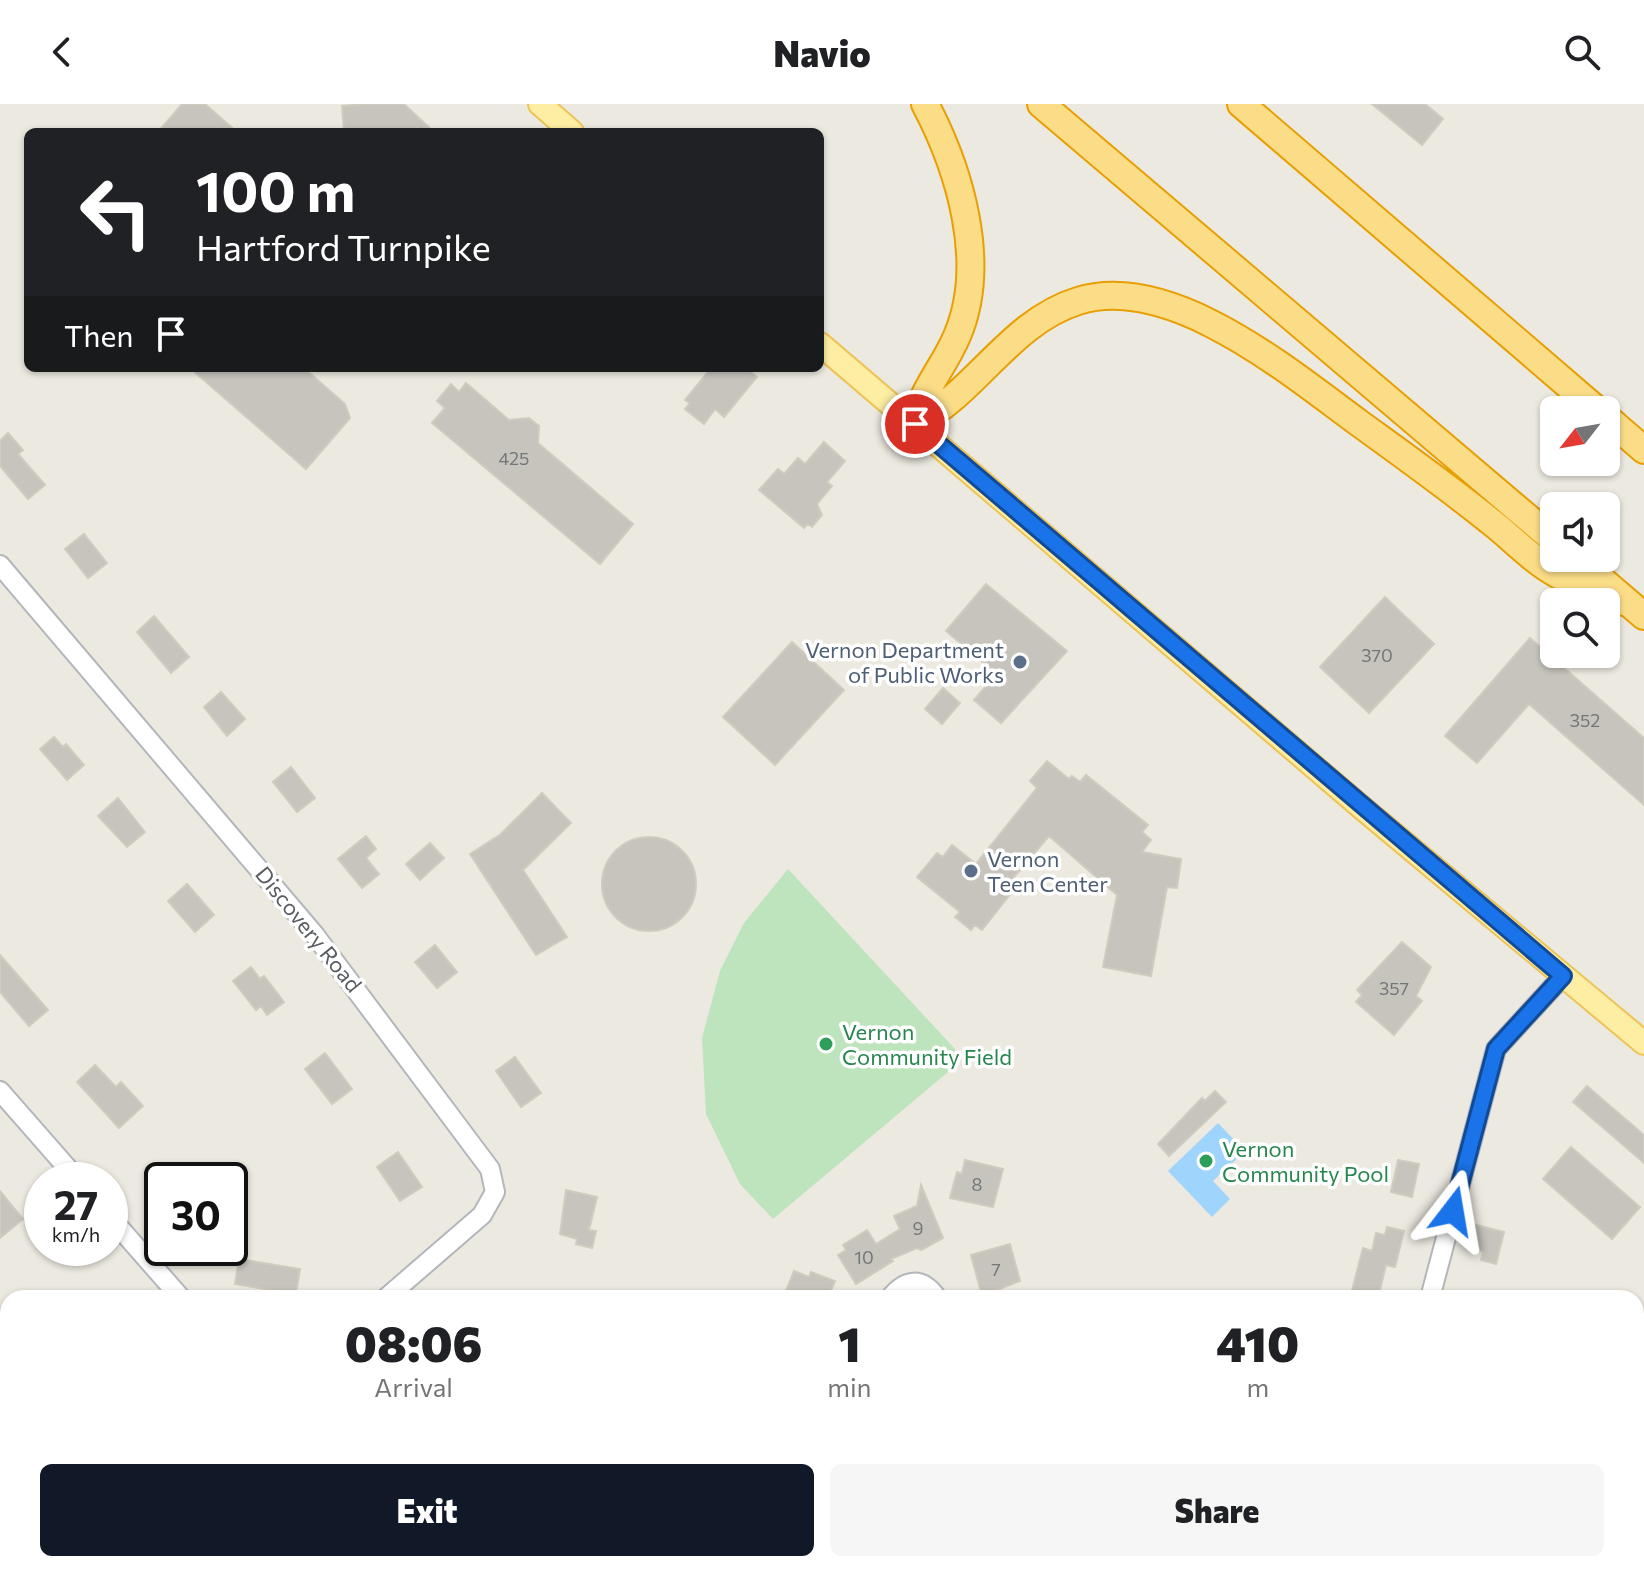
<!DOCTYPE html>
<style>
:root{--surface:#fff;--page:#f6f6f6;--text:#202124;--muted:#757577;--accent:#111827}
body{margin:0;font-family:Commissioner,sans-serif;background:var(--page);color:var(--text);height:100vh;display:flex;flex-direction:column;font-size:30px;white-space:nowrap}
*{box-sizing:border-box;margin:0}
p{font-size:26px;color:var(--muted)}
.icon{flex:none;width:44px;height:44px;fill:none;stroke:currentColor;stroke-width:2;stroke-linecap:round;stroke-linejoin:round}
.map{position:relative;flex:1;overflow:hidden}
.side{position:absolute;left:0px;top:1186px;width:1644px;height:282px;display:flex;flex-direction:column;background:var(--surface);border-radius:24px 24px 0 0;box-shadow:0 2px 6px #0004}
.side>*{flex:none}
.top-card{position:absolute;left:24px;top:24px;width:800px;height:244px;border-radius:12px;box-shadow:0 2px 6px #0004;background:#202124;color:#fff;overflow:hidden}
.needle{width:52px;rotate:239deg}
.controls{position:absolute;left:1540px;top:292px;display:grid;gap:16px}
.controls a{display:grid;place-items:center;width:80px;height:80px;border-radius:12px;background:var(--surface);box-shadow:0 2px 6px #0004;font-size:40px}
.speed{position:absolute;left:24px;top:1058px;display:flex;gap:16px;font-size:40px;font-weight:700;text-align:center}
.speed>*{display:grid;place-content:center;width:104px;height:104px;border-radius:50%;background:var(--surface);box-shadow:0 2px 6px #0004;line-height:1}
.speed small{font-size:20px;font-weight:400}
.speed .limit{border:4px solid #111;border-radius:12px;background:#fff;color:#111}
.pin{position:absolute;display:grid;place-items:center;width:68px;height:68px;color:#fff;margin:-34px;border:4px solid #fff;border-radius:50%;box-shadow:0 2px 8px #0007}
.me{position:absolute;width:88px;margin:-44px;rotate:14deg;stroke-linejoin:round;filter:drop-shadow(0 0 6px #0008)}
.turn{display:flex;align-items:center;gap:28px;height:168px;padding:0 40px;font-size:36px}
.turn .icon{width:104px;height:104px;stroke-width:2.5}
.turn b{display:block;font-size:56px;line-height:68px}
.then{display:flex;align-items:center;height:76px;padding:0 40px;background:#0003;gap:16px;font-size:30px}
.eta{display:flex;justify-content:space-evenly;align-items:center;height:136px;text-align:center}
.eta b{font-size:48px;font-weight:800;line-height:56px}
.button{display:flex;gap:16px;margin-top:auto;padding:16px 40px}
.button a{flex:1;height:92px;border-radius:12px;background:var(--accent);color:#fff;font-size:32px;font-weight:800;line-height:92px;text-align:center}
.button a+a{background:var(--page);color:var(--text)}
header{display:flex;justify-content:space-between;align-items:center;height:104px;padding:0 40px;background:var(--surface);font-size:36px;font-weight:800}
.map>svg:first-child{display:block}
</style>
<header><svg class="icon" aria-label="back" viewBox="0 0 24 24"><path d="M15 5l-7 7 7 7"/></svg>Navio<svg class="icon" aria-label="search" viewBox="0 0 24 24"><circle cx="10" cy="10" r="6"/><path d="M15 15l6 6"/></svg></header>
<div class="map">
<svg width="1644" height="1467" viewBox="0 0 1644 1467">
<rect width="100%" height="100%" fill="#ece9e0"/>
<path fill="#bde4bc" d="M788,765l167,180 -1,18 -181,152 -33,-35 -34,-70 -4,-76 18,-67 24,-48z"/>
<path fill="#9fd5fd" d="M1218,1019l27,28 -32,30 17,18 -18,18 -44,-46z"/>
<path fill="#c6c4bd" stroke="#d0cbbf" stroke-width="2" d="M182,0h23l32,28h-79z
M365,0h39l30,28h-90l-2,-26z
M1372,0h53l18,15 -21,26z
M190,264h114l41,36 5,14 -44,51z
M711,264h35l11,9 -33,40 -9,-8 -11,15 -19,-15 5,-6 -5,-3z
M466,279l43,37 20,-2 10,8 -1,17 95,81 -33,40 -168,-141 13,-15 -8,-7 14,-17 8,8z
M8,329l15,17 -5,4 27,31 -17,14 -28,-33v-25z
M824,338l21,19 -18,21 5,4 -15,18 5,11 -10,12 -4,-3 -4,4 -45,-38 19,-21 6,5 14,-16 7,6z
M84,430l23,29 -19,15 -23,-29z
M986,480l81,67 -66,72 -27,-23 23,-26 -51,-43z
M1385,493l49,47 -65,69 -49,-46z
M154,512l35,41 -18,16 -34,-41z
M1530,534l114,100v67l-115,-101 -52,59 -32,-27z
M792,538l52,48 -69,75 -52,-48z
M943,584l17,15 -18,21 -17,-15z
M221,588l24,27 -18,17 -23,-29z
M54,633l9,10 3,-3 18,21 -17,15 -27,-31z
M1047,657l22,18 3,-3 8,6 6,-7 62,50 -6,7 9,8 -9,12 39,7 -4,29 -10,-1 -16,89 -48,-9 14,-72 -68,-59 -35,41 5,6 -37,47 -7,-5 -4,5 -16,-13 5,-5 -43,-35 20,-24 6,4 9,-12 24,19 61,-76 -7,-7z
M291,663l24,31 -18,14 -24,-30z
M542,689l29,30 -48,47 44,67 -31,18 -66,-101 31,-20z
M118,694l27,34 -18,15 -29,-31z
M366,732l10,13 -10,9 13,16 -17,14 -24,-29z
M602 780a47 47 0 1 1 94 0a47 47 0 1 1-94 0Z
M430,739l14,15 -24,22 -14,-16z
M187,780l27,31 -19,17 -27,-31z
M1402,838l29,25 -15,29 6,5 -28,34 -38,-33 6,-7 -5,-5z
M435,841l22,27 -20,16 -22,-26z
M0,851l48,55 -19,16 -29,-34z
M251,863l9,12 4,-3 20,26 -17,13 -6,-9 -5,4 -23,-29z
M325,949l27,36 -20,15 -27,-35z
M515,953l26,36 -20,14 -25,-36z
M95,961l21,22 5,-5 22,24 -24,22 -42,-46z
M1587,982l57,49v28l-71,-61z
M1215,987l11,11 -57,54 -11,-12 44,-46 3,3z
M1571,1043l69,60 -28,32 -69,-60z
M398,1048l24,35 -22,14 -23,-34z
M965,1056l38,9 -10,38 -43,-9 7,-26 5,2z
M1398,1056l21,4 -7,33 -21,-5z
M921,1081l22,53 -22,12 -4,-2 -26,11 2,2 -37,23 -18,-29 8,-5 -3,-5 24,-15 9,14 24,-15 -6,-13 23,-10z
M566,1086l31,7 -8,33 7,1 -4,17 -16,-4 1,-5 -17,-5z
M0,1087l23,28 -23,19z
M1472,1120l32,8 -8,32 -15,-4 2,-8 -17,-5z
M1387,1123l17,4 -9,36 -9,-2 -8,33h-28l13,-50 9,3 4,-18 9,2z
M1010,1140l10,37 -38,15 -11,-41z
M239,1155l61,10 -4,25 -61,-10z
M794,1167l15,6 2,-5 24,9 -7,17h-45z"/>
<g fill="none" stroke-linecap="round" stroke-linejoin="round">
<defs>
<path id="minor" d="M0,461l314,369 176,235 5,23 -13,23 -96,83
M0,987l78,89
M110,1113l71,81
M890,1194c15,-19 32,-22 47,0
M1430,1194l66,-249 67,-73
M1636,1273l8,-8
M368,1460l3,7
M687,1460l3,7
M563,1467l16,-7
M1365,1467l2,-7
M1457,1467l6,-7"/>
<path id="major" d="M540,0l32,28
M820,240l541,463 283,236"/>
<path id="highway" d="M1041,0l513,436
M1241,0l356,306
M1606,313l38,33
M915,320c61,-31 95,-102 163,-123 93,-29 211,71 281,122 44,32 89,64 131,98 22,17 43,40 67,53 23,13 49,21 73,30
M915,320c8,-37 28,-55 42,-88 31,-72 3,-166 -32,-232
M1576,454l68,58"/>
</defs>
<use href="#minor" stroke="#b3b6bb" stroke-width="22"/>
<use href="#major" stroke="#eec357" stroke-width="26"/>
<use href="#highway" stroke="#e89f04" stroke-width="30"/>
<use href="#minor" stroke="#fff" stroke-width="18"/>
<use href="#major" stroke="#fdeea3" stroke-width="22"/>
<use href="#highway" stroke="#fbdd88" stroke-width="26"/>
</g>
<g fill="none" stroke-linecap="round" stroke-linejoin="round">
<defs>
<path id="route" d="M915,320l648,552 -67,73 -43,162"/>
</defs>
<use href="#route" stroke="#114b97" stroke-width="20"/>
<use href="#route" stroke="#1a73e8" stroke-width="14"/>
</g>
<g fill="#5c6f8a" stroke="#fff" stroke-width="3">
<circle cx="1020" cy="558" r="8"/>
<circle cx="971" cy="767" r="8"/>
</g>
<g fill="#2e9e5b" stroke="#fff" stroke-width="3">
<circle cx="826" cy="940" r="8"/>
<circle cx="1206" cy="1057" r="8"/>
</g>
<g text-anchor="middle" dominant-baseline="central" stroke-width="7" stroke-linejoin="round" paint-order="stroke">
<g font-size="18" fill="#747778">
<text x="514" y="354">425</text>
<text x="1377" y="551">370</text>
<text x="1585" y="616">352</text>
<text x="1394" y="884">357</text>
<text x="977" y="1080">8</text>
<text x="918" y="1124">9</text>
<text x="864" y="1153">10</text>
<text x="996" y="1165">7</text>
</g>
<g font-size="22" fill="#4e5e75" stroke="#fff" text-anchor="end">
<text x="1004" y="545">Vernon Department<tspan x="1004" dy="25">of Public Works</tspan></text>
<text x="987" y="754" text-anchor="start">Vernon<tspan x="987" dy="25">Teen Center</tspan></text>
</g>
<g font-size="22" fill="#595d61" stroke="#fff">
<text transform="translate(309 825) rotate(51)">Discovery Road</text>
</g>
<g font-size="22" fill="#27864d" stroke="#fff" text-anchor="start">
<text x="842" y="927">Vernon<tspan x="842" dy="25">Community Field</tspan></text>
<text x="1222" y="1044">Vernon<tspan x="1222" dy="25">Community Pool</tspan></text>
</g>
</g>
</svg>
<div class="controls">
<a><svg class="needle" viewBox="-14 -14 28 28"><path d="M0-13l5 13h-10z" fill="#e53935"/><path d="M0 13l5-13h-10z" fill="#757577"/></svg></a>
<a><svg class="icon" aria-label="sound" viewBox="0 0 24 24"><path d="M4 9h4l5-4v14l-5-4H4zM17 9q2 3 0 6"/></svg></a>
<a><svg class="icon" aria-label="search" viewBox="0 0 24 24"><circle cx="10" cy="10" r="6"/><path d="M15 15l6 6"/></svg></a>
</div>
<div class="speed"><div>27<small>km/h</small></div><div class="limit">30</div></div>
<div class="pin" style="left:915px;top:320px;background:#d93025"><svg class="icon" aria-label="arrive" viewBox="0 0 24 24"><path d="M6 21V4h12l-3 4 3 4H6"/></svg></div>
<svg class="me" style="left:1453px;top:1107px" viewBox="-20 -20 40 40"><path d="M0-17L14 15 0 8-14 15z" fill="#1a73e8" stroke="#fff" stroke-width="4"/></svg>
<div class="top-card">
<div class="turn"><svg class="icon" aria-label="left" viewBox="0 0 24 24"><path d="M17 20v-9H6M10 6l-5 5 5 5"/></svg><div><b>100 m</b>Hartford Turnpike</div></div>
<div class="then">Then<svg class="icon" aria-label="arrive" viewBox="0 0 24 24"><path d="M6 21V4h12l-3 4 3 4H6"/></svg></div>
</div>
<section class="side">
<div class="eta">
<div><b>08:06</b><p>Arrival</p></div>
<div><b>1</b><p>min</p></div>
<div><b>410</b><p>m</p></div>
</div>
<div class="button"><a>Exit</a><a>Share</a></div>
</section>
</div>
